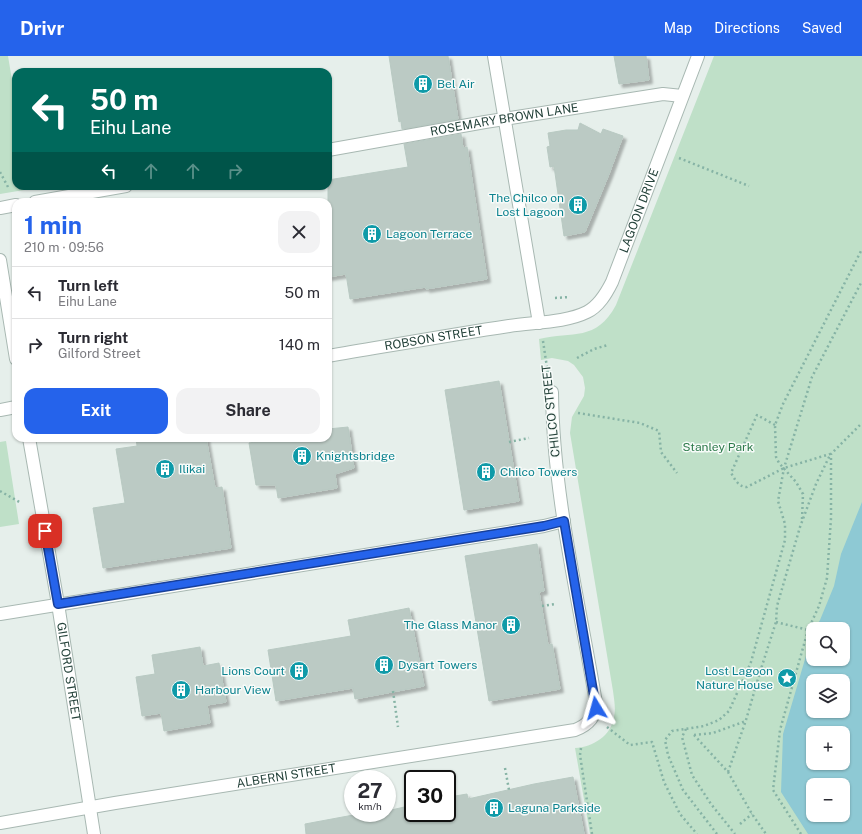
<!DOCTYPE html>
<meta charset="utf-8">
<style>
:root{--surface:#fff;--page:#f2f2f3;--text:#2b2b33;--muted:#7c7c81;--line:#e1e1e2;--accent:#2563eb}
body{margin:0;font-family:"Public Sans",sans-serif;background:var(--page);color:var(--text);height:100vh;display:flex;flex-direction:column;font-size:15px;white-space:nowrap}
*{box-sizing:border-box;margin:0}
p{font-size:13px;color:var(--muted)}
.icon{flex:none;width:22px;height:22px;fill:none;stroke:currentColor;stroke-width:2;stroke-linecap:round;stroke-linejoin:round}
.map{position:relative;flex:1;overflow:hidden}
.drawer{position:absolute;left:12px;top:142px;width:320px;height:244px;display:flex;flex-direction:column;background:var(--surface);border-radius:12px;box-shadow:0 1px 3px #0004}
.drawer>*{flex:none}
.top-card{position:absolute;left:12px;top:12px;width:320px;height:122px;border-radius:12px;box-shadow:0 1px 3px #0004;background:#00695c;color:#fff;overflow:hidden}
.fabs{position:absolute;left:806px;top:566px;display:grid;gap:8px}
.fabs a{display:grid;place-items:center;width:44px;height:44px;border-radius:8px;background:var(--surface);box-shadow:0 1px 3px #0004;font-size:20px}
.speed{position:absolute;left:344px;top:714px;display:flex;gap:8px;font-size:20px;font-weight:700;text-align:center}
.speed>*{display:grid;place-content:center;width:52px;height:52px;border-radius:50%;background:var(--surface);box-shadow:0 1px 3px #0004;line-height:1}
.speed small{font-size:10px;font-weight:400}
.speed .limit{border:2px solid #111;border-radius:6px;background:#fff;color:#111}
.pin{position:absolute;display:grid;place-items:center;width:34px;height:34px;color:#fff;margin:-17px;border-radius:8px;box-shadow:0 2px 6px #0006}
.me{position:absolute;width:44px;margin:-22px;rotate:352deg;stroke-linejoin:round;filter:drop-shadow(0 0 3px #0008)}
.turn{display:flex;align-items:center;gap:14px;height:84px;padding:0 12px;font-size:18px}
.turn .icon{width:52px;height:52px;stroke-width:2.5}
.turn b{display:block;font-size:28px;line-height:34px}
.lanes{display:flex;align-items:center;height:38px;padding:0 12px;background:#0003;justify-content:center;gap:20px;direction:ltr}
.lanes .off{opacity:.35}
.round{display:grid;place-items:center;flex:none;width:42px;height:42px;border-radius:12px;background:var(--page)}
.headline{display:flex;align-items:center;justify-content:space-between;height:68px;padding:0 12px}
h1{font-size:24px;font-weight:700;line-height:30px;color:var(--accent)}
.button{display:flex;gap:8px;margin-top:auto;padding:8px 12px}
.button a{flex:1;height:46px;border-radius:12px;background:var(--accent);color:#fff;font-size:16px;font-weight:700;line-height:46px;text-align:center}
.button a+a{background:var(--page);color:var(--text)}
ul{padding:0;list-style:none}
li{display:flex;align-items:center;gap:12px;height:52px;padding:0 12px;border-top:1px solid var(--line)}
li div{flex:1}
li b{display:block;font-size:15px}
li em{font-style:normal}
header{display:flex;align-items:center;gap:24px;box-sizing:border-box;height:56px;padding:0 20px;background:var(--accent);color:#fff}
header strong{font-size:19px}
nav{display:flex;gap:22px;margin-inline-start:auto;font-size:14px}
.map>svg:first-child{display:block}
</style>
<header>
<strong>Drivr</strong>
<nav><a>Map</a><a>Directions</a><a>Saved</a></nav>
</header>
<div class="map">
<svg width="862" height="778" viewBox="0 0 862 778">
<defs>
<filter id="shadow"><feDropShadow dx="3.5" dy="3.5" stdDeviation="1" flood-color="#0004"/></filter>
</defs>
<rect width="100%" height="100%" fill="#e6efeb"/>
<path fill="#bfe0c8" fill-rule="evenodd" d="M0,0h8l8,48v82h14v3l-30,5z
M714,0h148v778h-272l-15,-86c18,-1 36,-12 39,-31 2,-8 0,-18 -1,-26l-43,-258 2,-16 12,-21 1,-8 -2,-11 -9,-12 -6,-4 -16,-3 -11,2 -2,-21c34,-8 57,3 77,-34zM813,573h30v30h-30zM813,625h30v30h-30zM813,677h30v30h-30zM813,729h30v30h-30z
M6,385l13,83 -19,3v-85z"/>
<path fill="#8ec9d4" fill-rule="evenodd" d="M862,446v332h-54l-27,-42 2,-58 30,-102v27h30v-30h-28l5,-9 14,-34 7,-32zM813,625h30v30h-30zM813,677h30v30h-30zM813,729h30v30h-30z"/>
<path fill="#bbcac4" stroke="#b8c9c2" filter="url(#shadow)" d="M389,0h59l10,63 -56,10 -1,-8 -2,1z
M614,0h32l3,24 -30,4z
M580,67l21,11 2,-5 20,7 -14,38 -24,58 -21,4 -10,-70 -4,1 -3,-20 3,-1 -2,-13 18,-3h12z
M461,78l2,14 4,-1 20,132 -61,10v-2l-76,12 -4,-25 -18,3v-97l80,-13 -4,-23z
M499,325l20,120 -55,9 -19,-120z
M348,371l6,41 -19,6 2,14 -59,10 -2,-13h-20l-7,-42 29,-5h50v-9z
M136,382h70l9,50 7,-1 9,61 -128,20 -10,-60 32,-5 -9,-54 21,-3z
M537,488l7,47 -5,1 9,53 4,-1 8,45 -71,12 -24,-145z
M409,552l15,78 -69,13 -2,-11 -77,13 -8,-51 83,-14 -3,-16z
M200,591l3,19 16,-3 7,39 -19,3 3,18 -46,8 -3,-18 -19,3 -6,-39 19,-3 -3,-19z
M573,721l11,57h-278l-1,-10 59,-11h23v-2l26,-6v8h34v-14l2,-2 18,-3 1,5 66,-15z"/>
<g fill="none" stroke-linecap="round" stroke-linejoin="round">
<defs>
<g id="service">
<path id="s1" d="M328,94l157,-28 178,-28 19,2"/>
<path d="M35,146l91,-16"/>
<path d="M0,152l16,-3"/>
<path d="M0,558l544,-88 20,-5"/>
</g>
<g id="minor">
<path d="M494,0l45,267"/>
<path d="M0,204l16,99"/>
<path id="s2" d="M328,300c60,-10 121,-21 181,-30 24,-4 56,-3 78,-14 12,-6 19,-18 25,-30l86,-226"/>
<path d="M0,354l16,-3"/>
<path id="s3" d="M29,382l29,166 36,230"/>
<path id="s4" d="M0,767l115,-20 460,-73c13,-5 21,-13 21,-27 -17,-103 -43,-207 -44,-311"/>
</g>
</defs>
<use href="#service" stroke="#a8b8b2" stroke-width="14"/>
<use href="#minor" stroke="#a8b8b2" stroke-width="14"/>
<path stroke="#86b3a5" stroke-width="2.5" stroke-dasharray="2 3" stroke-linecap="butt" d="M679,102l70,28
M0,116l8,15
M555,242l15,-1
M543,285l5,33
M577,302l17,-9 14,-4
M578,357l62,10 19,8 2,21 16,21
M775,369l-18,-10 -26,58c4,6 7,14 16,14l37,-19 46,-14
M509,386l20,-4
M0,435l21,12
M802,463l1,-25 -7,-12 -17,-19 -3,-6 -1,-32 8,-21 79,-155
M542,550l14,-2
M776,566l32,8
M393,635l5,36
M607,671l23,18 22,-3 12,40 16,32 17,20
M686,673l-4,8 10,38 19,29 24,30
M694,679l34,37 24,42 14,20
M694,679l19,-2 33,-12
M581,692l-1,7 12,79
M505,712l4,22
M728,716l18,-52 14,-48 16,-50 1,-16 23,-79 16,-43 14,-29
M740,768l12,-10
M717,778l-34,-44 -15,-35 -3,-15 7,-9 32,-5 15,-6 10,-9 22,-49 34,-122v-16l-7,-23 6,-33 28,-91 50,-96
M801,778l-28,-44 7,-60 28,-100 11,-24 8,-28 4,-60v-64l31,-31"/>
<use href="#service" stroke="#fff" stroke-width="12"/>
<use href="#minor" stroke="#fff" stroke-width="12"/>
</g>
<g fill="none" stroke-linecap="round" stroke-linejoin="round">
<defs>
<path id="route" d="M45,475l13,73 486,-78 20,-5 32,187"/>
</defs>
<use href="#route" stroke="#184099" stroke-width="10"/>
<use href="#route" stroke="#2563eb" stroke-width="7"/>
</g>
<defs>
<symbol id="building-disc" viewBox="-11 -11 22 22"><circle r="9.5" fill="#0f9aa8" stroke="#f7fbf9"/><path d="M-4-6H4V6H1V3H-1V6H-4ZM-2.5-4.3h1.7v1.8h-1.7ZM.8-4.3h1.7v1.8H.8ZM-2.5-1h1.7V.8h-1.7ZM.8-1h1.7V.8H.8Z" fill="#fff"/></symbol>
<symbol id="sight-disc" viewBox="-11 -11 22 22"><circle r="9.5" fill="#0f9aa8" stroke="#f7fbf9"/><path d="M0-6L1.8-2.2L6-1.7L2.9 1.2L3.7 5.4L0 3.3L-3.7 5.4L-2.9 1.2L-6-1.7L-1.8-2.2Z" fill="#fff"/></symbol>
</defs>
<g fill-rule="evenodd">
<use href="#building-disc" x="412" y="17" width="22" height="22"/>
<use href="#building-disc" x="567" y="138" width="22" height="22"/>
<use href="#building-disc" x="361" y="167" width="22" height="22"/>
<use href="#building-disc" x="291" y="389" width="22" height="22"/>
<use href="#building-disc" x="154" y="402" width="22" height="22"/>
<use href="#building-disc" x="475" y="405" width="22" height="22"/>
<use href="#building-disc" x="500" y="558" width="22" height="22"/>
<use href="#building-disc" x="373" y="598" width="22" height="22"/>
<use href="#building-disc" x="288" y="604" width="22" height="22"/>
<use href="#sight-disc" x="776" y="611" width="22" height="22"/>
<use href="#building-disc" x="170" y="623" width="22" height="22"/>
<use href="#building-disc" x="483" y="741" width="22" height="22"/>
</g>
<g text-anchor="middle" dominant-baseline="central" stroke-width="3" stroke-linejoin="round" paint-order="stroke">
<g font-size="12" fill="#0d838f" stroke="#f7fbf9" text-anchor="start">
<text x="437" y="28">Bel Air</text>
<text x="564" y="142" text-anchor="end">The Chilco on<tspan x="564" dy="14">Lost Lagoon</tspan></text>
<text x="386" y="178">Lagoon Terrace</text>
<text x="316" y="400">Knightsbridge</text>
<text x="179" y="413">Ilikai</text>
<text x="500" y="416">Chilco Towers</text>
<text x="497" y="569" text-anchor="end">The Glass Manor</text>
<text x="398" y="609">Dysart Towers</text>
<text x="285" y="615" text-anchor="end">Lions Court</text>
<text x="773" y="615" text-anchor="end">Lost Lagoon<tspan x="773" dy="14">Nature House</tspan></text>
<text x="195" y="634">Harbour View</text>
<text x="508" y="752">Laguna Parkside</text>
</g>
<g font-size="12" fill="#24423a" stroke="#f7fbf9">
<text stroke="none"><textPath href="#s1" startOffset="179">ROSEMARY BROWN LANE</textPath></text>
<text stroke="none"><textPath href="#s2" startOffset="379">LAGOON DRIVE</textPath></text>
<text stroke="none"><textPath href="#s2" startOffset="107">ROBSON STREET</textPath></text>
<text transform="translate(551 355) rotate(-96)">CHILCO STREET</text>
<text stroke="none"><textPath href="#s3" startOffset="237">GILFORD STREET</textPath></text>
<text stroke="none"><textPath href="#s4" startOffset="290">ALBERNI STREET</textPath></text>
</g>
<g font-size="12" fill="#2d7a4b" stroke="#f7fbf9">
<text x="718" y="391">Stanley Park</text>
</g>
</g>
</svg>
<div class="fabs">
<a><svg class="icon" aria-label="search" viewBox="0 0 24 24"><circle cx="10" cy="10" r="6"/><path d="M15 15l6 6"/></svg></a>
<a><svg class="icon" aria-label="layers" viewBox="0 0 24 24"><path d="M12 4l9 5-9 5-9-5zM3 14l9 5 9-5"/></svg></a>
<a>+</a>
<a>−</a>
</div>
<div class="speed"><div>27<small>km/h</small></div><div class="limit">30</div></div>
<div class="pin" style="left:45px;top:475px;background:#d93025"><svg class="icon" aria-label="arrive" viewBox="0 0 24 24"><path d="M6 21V4h12l-3 4 3 4H6"/></svg></div>
<svg class="me" style="left:596px;top:652px" viewBox="-20 -20 40 40"><path d="M0-17L14 15 0 8-14 15z" fill="#2563eb" stroke="#fff" stroke-width="4"/></svg>
<div class="top-card">
<div class="turn"><svg class="icon" aria-label="left" viewBox="0 0 24 24"><path d="M17 20v-9H6M10 6l-5 5 5 5"/></svg><div><b>50 m</b>Eihu Lane</div></div>
<div class="lanes"><svg class="icon" aria-label="left" viewBox="0 0 24 24"><path d="M17 20v-9H6M10 6l-5 5 5 5"/></svg><svg class="icon off" aria-label="ahead" viewBox="0 0 24 24"><path d="M12 20V5M6 11l6-6 6 6"/></svg><svg class="icon off" aria-label="ahead" viewBox="0 0 24 24"><path d="M12 20V5M6 11l6-6 6 6"/></svg><svg class="icon off" aria-label="right" viewBox="0 0 24 24"><path d="M7 20v-9h11M14 6l5 5-5 5"/></svg></div>
</div>
<section class="drawer">
<div class="headline"><div><h1>1 min</h1><p>210 m · 09:56</p></div><a class="round"><svg class="icon" aria-label="close" viewBox="0 0 24 24"><path d="M6 6l12 12M18 6L6 18"/></svg></a></div>
<ul>
<li><svg class="icon" aria-label="left" viewBox="0 0 24 24"><path d="M17 20v-9H6M10 6l-5 5 5 5"/></svg><div><b>Turn left</b><p>Eihu Lane</p></div><em>50 m</em></li>
<li><svg class="icon" aria-label="right" viewBox="0 0 24 24"><path d="M7 20v-9h11M14 6l5 5-5 5"/></svg><div><b>Turn right</b><p>Gilford Street</p></div><em>140 m</em></li>
</ul>
<div class="button"><a>Exit</a><a>Share</a></div>
</section>
</div>
